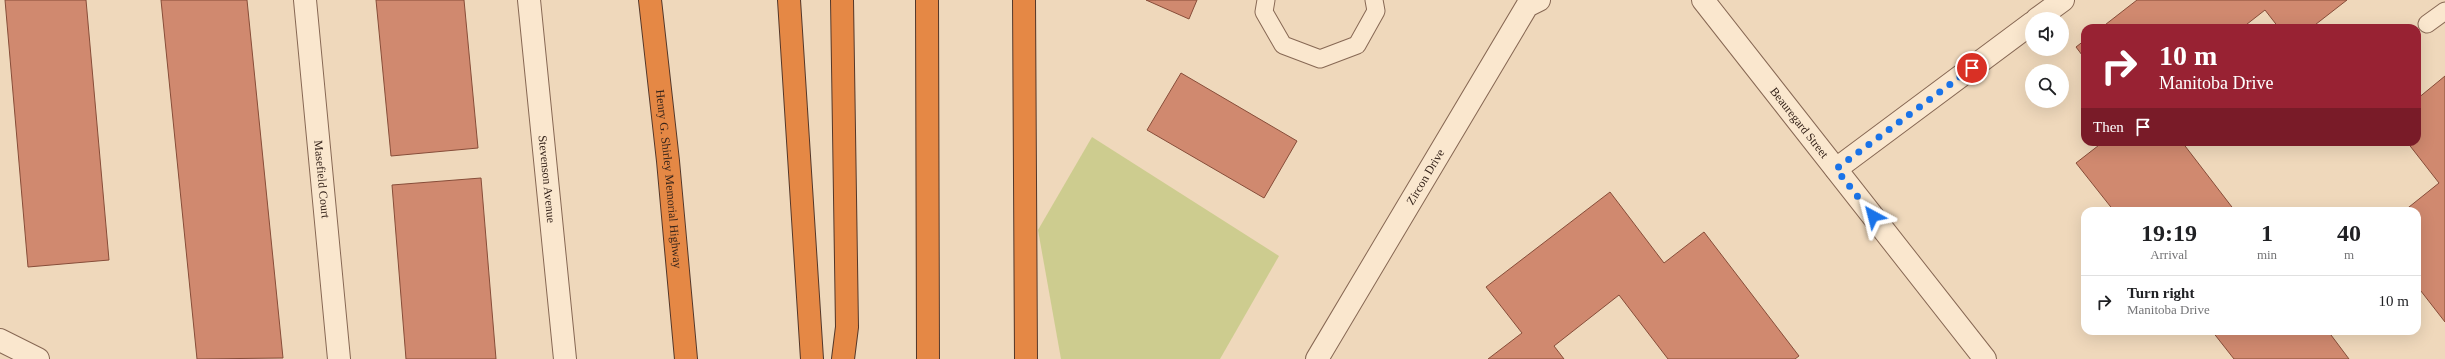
<!DOCTYPE html>
<style>
:root{--surface:#fff;--page:#f6f6f6;--text:#202124;--muted:#757577;--line:#e0e0e0}
body{margin:0;font-family:"Times New Roman",serif;background:var(--page);color:var(--text);height:100vh;display:flex;flex-direction:column;font-size:15px;white-space:nowrap}
*{box-sizing:border-box;margin:0}
p{font-size:13px;color:var(--muted)}
.icon{flex:none;width:22px;height:22px;fill:none;stroke:currentColor;stroke-width:2;stroke-linecap:round;stroke-linejoin:round}
.map{position:relative;flex:1;overflow:hidden}
.panel{position:absolute;left:2081px;top:207px;width:340px;height:128px;display:flex;flex-direction:column;background:var(--surface);border-radius:12px;box-shadow:0 4px 16px #0002}
.panel>*{flex:none}
.guide{position:absolute;left:2081px;top:24px;width:340px;height:122px;border-radius:12px;box-shadow:0 4px 16px #0002;background:#982233;color:#fff;overflow:hidden}
.controls{position:absolute;left:2025px;top:12px;display:grid;gap:8px}
.controls a{display:grid;place-items:center;width:44px;height:44px;border-radius:50%;background:var(--surface);box-shadow:0 4px 16px #0002;font-size:20px}
.pin{position:absolute;display:grid;place-items:center;width:34px;height:34px;color:#fff;margin:-17px;border:2px solid #fff;border-radius:50%;box-shadow:0 1px 4px #0007}
.me{position:absolute;width:44px;margin:-22px;rotate:322deg;stroke-linejoin:round;filter:drop-shadow(0 0 3px #0008)}
.turn{display:flex;align-items:center;gap:14px;height:84px;padding:0 12px;font-size:18px}
.turn .icon{width:52px;height:52px;stroke-width:2.5}
.turn b{display:block;font-size:28px;line-height:34px}
.then{display:flex;align-items:center;height:38px;padding:0 12px;background:#0003;gap:8px;font-size:15px}
.eta{display:flex;justify-content:space-evenly;align-items:center;height:68px;text-align:center}
.eta b{font-size:24px;font-weight:800;line-height:28px}
ul{padding:0;list-style:none}
li{display:flex;align-items:center;gap:12px;height:52px;padding:0 12px;border-top:1px solid var(--line)}
li div{flex:1}
li b{display:block;font-size:15px}
li em{font-style:normal}
.map>svg:first-child{display:block}
</style>
<div class="map">
<svg width="2445" height="359" viewBox="0 0 2445 359">
<rect width="100%" height="100%" fill="#efd8bb"/>
<path fill="#cdcc8f" d="M1092,137l187,119 -59,103h-159l-23,-129z"/>
<path fill="#d0896f" stroke="#874d39" d="M5,0h81l23,260 -81,7z
M161,0h86l36,358 -86,1z
M376,0h88l14,148 -87,8z
M1146,0h51l-8,19z
M2137,0h210l-36,28h-32l-14,-18 -23,18h-141z
M2085,40v19l-9,-12z
M1181,73l116,68 -33,57 -117,-68z
M2445,76v246l-28,-36v-75h-13l35,-28 -32,-41h10v-43z
M2103,142h79l53,69h-121l-38,-48z
M481,178l15,181h-90l-14,-174z
M1610,192l54,71 40,-31 95,124 -4,3h-127l-49,-64 -65,51 10,13h-76l34,-26 -36,-46z
M2212,331h116l21,28h-115z"/>
<g fill="none" stroke-linecap="round" stroke-linejoin="round">
<defs>
<path id="service" d="M1266,0l-2,12 19,33 37,14 37,-14 19,-34 -2,-11
M2427,24l18,-13"/>
<g id="minor">
<path id="s1" d="M305,0l34,359"/>
<path id="s2" d="M529,0l36,359"/>
<path id="s3" d="M1703,0l282,359"/>
<path d="M2037,19l26,-19"/>
<path d="M1836,169l196,-146"/>
<path d="M0,340l38,19"/>
<path id="s4" d="M1317,359l210,-353 12,-6"/>
</g>
<g id="motorway">
<path id="s5" d="M650,0l18,161 18,198"/>
<path d="M789,0l23,359"/>
<path d="M842,0l5,327 -4,32"/>
<path d="M927,0l1,359"/>
<path d="M1024,0l2,359"/>
</g>
</defs>
<use href="#service" stroke="#876854" stroke-width="19"/>
<use href="#minor" stroke="#876854" stroke-width="24"/>
<use href="#motorway" stroke="#543729" stroke-width="24"/>
<use href="#service" stroke="#fae7ce" stroke-width="17"/>
<use href="#minor" stroke="#fae7ce" stroke-width="22"/>
<use href="#motorway" stroke="#e58845" stroke-width="22"/>
</g>
<g fill="none" stroke-linecap="round" stroke-linejoin="round">
<path stroke="#1a73e8" stroke-width="7" stroke-dasharray="0 12.6" d="M1873,216l-37,-47 136,-101"/>
</g>
<g text-anchor="middle" dominant-baseline="central" stroke-width="4" stroke-linejoin="round" paint-order="stroke">
<g font-size="12" fill="#35231a" stroke="#f7e4cb">
<text stroke="none"><textPath href="#s3" startOffset="156">Beauregard Street</textPath></text>
<text stroke="none"><textPath href="#s4" startOffset="212">Zircon Drive</textPath></text>
<text stroke="none"><textPath href="#s5" startOffset="180">Henry G. Shirley Memorial Highway</textPath></text>
<text stroke="none"><textPath href="#s1" startOffset="180">Masefield Court</textPath></text>
<text stroke="none"><textPath href="#s2" startOffset="180">Stevenson Avenue</textPath></text>
</g>
</g>
</svg>
<div class="controls">
<a><svg class="icon" aria-label="sound" viewBox="0 0 24 24"><path d="M4 9h4l5-4v14l-5-4H4zM17 9q2 3 0 6"/></svg></a>
<a><svg class="icon" aria-label="search" viewBox="0 0 24 24"><circle cx="10" cy="10" r="6"/><path d="M15 15l6 6"/></svg></a>
</div>
<div class="pin" style="left:1972px;top:68px;background:#d93025"><svg class="icon" aria-label="arrive" viewBox="0 0 24 24"><path d="M6 21V4h12l-3 4 3 4H6"/></svg></div>
<svg class="me" style="left:1873px;top:216px" viewBox="-20 -20 40 40"><path d="M0-17L14 15 0 8-14 15z" fill="#1a73e8" stroke="#fff" stroke-width="4"/></svg>
<div class="guide">
<div class="turn"><svg class="icon" aria-label="right" viewBox="0 0 24 24"><path d="M7 20v-9h11M14 6l5 5-5 5"/></svg><div><b>10 m</b>Manitoba Drive</div></div>
<div class="then">Then<svg class="icon" aria-label="arrive" viewBox="0 0 24 24"><path d="M6 21V4h12l-3 4 3 4H6"/></svg></div>
</div>
<section class="panel">
<div class="eta">
<div><b>19:19</b><p>Arrival</p></div>
<div><b>1</b><p>min</p></div>
<div><b>40</b><p>m</p></div>
</div>
<ul>
<li><svg class="icon" aria-label="right" viewBox="0 0 24 24"><path d="M7 20v-9h11M14 6l5 5-5 5"/></svg><div><b>Turn right</b><p>Manitoba Drive</p></div><em>10 m</em></li>
</ul>
</section>
</div>
